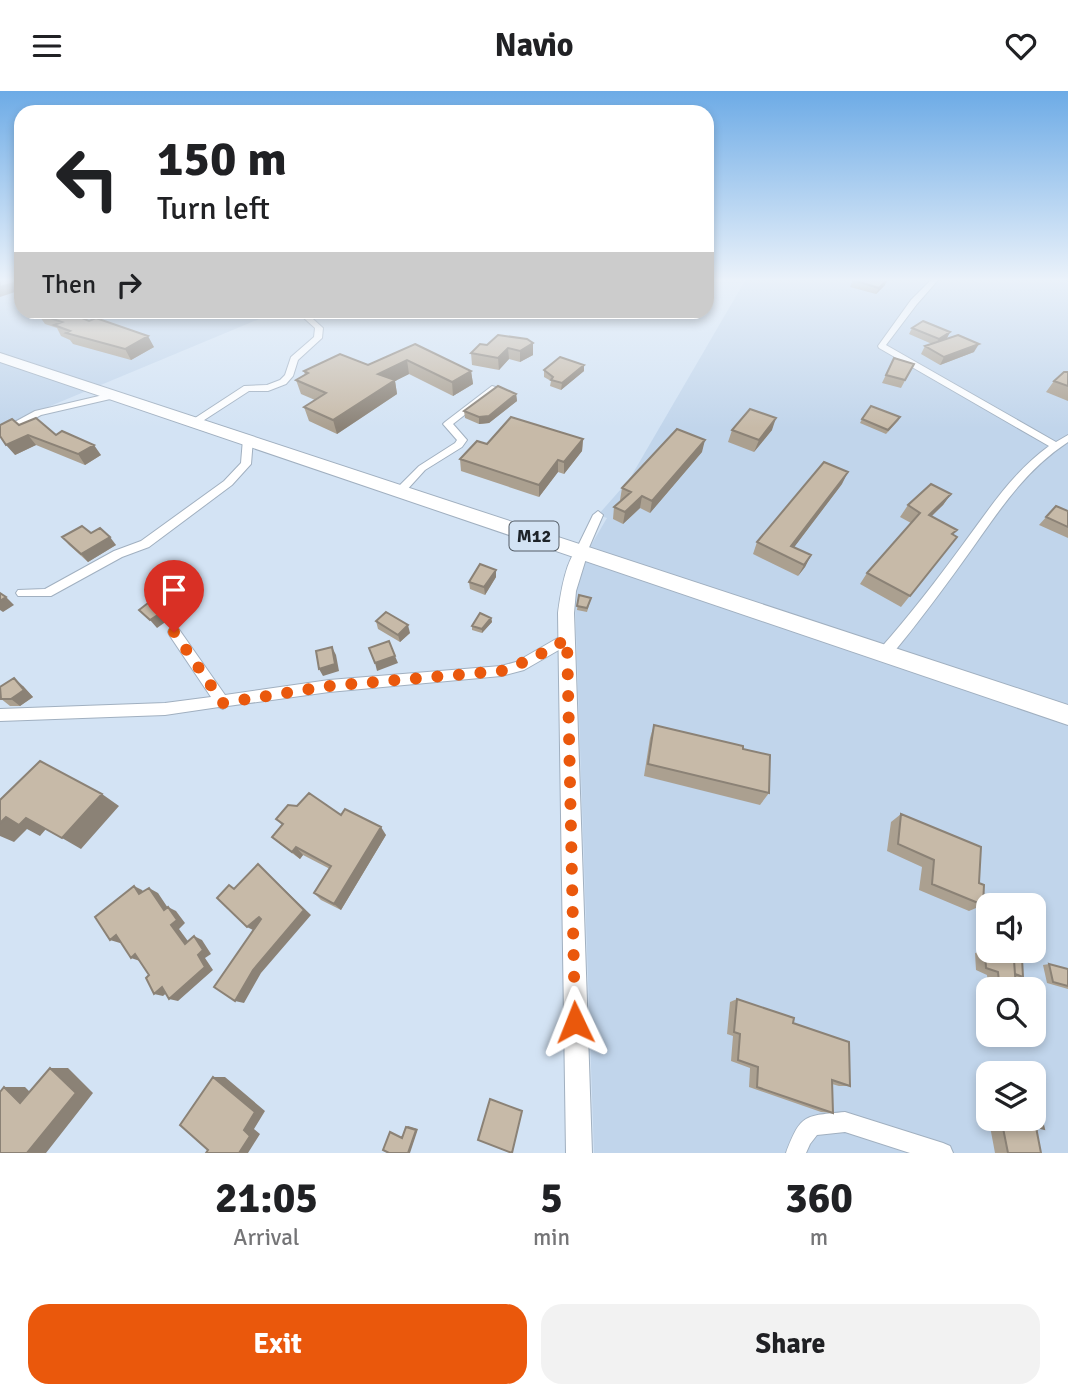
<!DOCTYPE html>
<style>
:root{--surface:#fff;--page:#f2f2f2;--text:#202124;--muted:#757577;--accent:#ea580c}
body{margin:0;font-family:Signika,sans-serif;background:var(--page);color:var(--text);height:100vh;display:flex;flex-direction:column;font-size:26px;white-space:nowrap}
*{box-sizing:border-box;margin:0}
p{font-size:23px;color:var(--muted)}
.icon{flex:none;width:38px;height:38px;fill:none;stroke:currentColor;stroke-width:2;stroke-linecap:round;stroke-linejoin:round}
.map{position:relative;height:1062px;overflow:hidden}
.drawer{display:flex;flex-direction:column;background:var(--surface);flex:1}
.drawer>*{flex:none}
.guide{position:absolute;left:14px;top:14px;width:700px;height:214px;border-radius:21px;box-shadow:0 4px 10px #0003;background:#fff;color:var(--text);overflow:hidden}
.tools{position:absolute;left:976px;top:802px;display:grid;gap:14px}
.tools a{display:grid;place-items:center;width:70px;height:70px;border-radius:14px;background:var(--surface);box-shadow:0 4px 10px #0003;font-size:35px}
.pin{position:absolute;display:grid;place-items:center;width:60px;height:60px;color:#fff;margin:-72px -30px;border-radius:50% 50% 50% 0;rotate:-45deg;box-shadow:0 0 7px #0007}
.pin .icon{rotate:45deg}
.me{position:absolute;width:77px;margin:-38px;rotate:358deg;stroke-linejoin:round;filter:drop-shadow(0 0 5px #0008)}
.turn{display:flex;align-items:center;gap:24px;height:147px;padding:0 28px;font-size:32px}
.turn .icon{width:91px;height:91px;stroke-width:2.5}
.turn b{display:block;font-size:49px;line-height:60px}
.then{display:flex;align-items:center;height:66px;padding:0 28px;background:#0003;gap:14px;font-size:26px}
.eta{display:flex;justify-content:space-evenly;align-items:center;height:119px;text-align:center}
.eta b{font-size:42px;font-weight:700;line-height:49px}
.button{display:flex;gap:14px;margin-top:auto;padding:14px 28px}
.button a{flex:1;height:80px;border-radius:21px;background:var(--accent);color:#fff;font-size:28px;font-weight:700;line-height:80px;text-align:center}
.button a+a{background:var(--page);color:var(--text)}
header{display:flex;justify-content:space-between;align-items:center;height:91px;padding:0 28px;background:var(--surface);font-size:32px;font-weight:700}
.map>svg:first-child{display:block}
</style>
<header><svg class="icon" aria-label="menu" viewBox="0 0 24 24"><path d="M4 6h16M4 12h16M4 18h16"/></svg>Navio<svg class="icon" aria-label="heart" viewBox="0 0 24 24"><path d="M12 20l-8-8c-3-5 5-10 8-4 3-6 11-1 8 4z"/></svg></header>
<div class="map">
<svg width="1068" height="1062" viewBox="0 0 1068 1062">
<rect width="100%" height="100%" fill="#d3e3f4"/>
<path fill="#c1d5eb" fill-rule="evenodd" d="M0,188h21v32l255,1 -276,115z
M746,188h322v874h-474l-20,-579 33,-56 -9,-3 31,-35zM989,814h45v45h-45zM989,898h45v45h-45zM989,982h45v45h-45z"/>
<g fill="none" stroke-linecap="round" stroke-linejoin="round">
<defs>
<path id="street" d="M932,188h7l-22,25 -31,41 170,97 12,-7v7c-41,27 -66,64 -94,104 -27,38 -55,76 -85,112l-5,1 -5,-1 -1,-4 1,-4c30,-34 58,-70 85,-107 26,-35 49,-71 85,-97l-170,-98 -1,-2 33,-46z
M296,220h8l19,17 -1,10 -24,22 -5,16 -7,8 -18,7h-19l-51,33h-6v-4l52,-34 23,-1 13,-5 5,-5 6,-18 23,-20 1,-9z
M492,295l7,2 -46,36 14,16 -5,7 -37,23 -20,22h-8v-4l22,-22 36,-23 2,-3 -14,-16 2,-2z
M116,301l3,1v4l-78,18 -41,22v-7l35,-19z
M248,345l5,3 -2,25 -19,21 -83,62 -27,10 -71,39h-33l-2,-3 2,-3 27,-1 69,-38 27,-10 83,-60 17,-18 2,-24z
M598,420l5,4 -16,37 -2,3h-8l-2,-3 18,-37z
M174,536l4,1 47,67 104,-15 172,-14 15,-4 47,-27h8l2,4 -2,4 -47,27 -23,6 -172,16 -101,14 -5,3 -4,-2 -54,8 -165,6v-12l165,-6 46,-6 -41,-61 -2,-4 2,-4z
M845,1021l98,31 7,3 3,7h-43l-65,-21 -28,3 -7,9 -4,9h-20c15,-40 19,-37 59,-41z"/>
<path id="secondary" d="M581,456l7,5 -12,39 -2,22 18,540h-26l-8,-540c2,-15 8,-60 23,-66z"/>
<path id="highway" d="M0,262l1068,352v20l-1068,-363z"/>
</defs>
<use href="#street" stroke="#a1b0c0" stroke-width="2"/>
<use href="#secondary" stroke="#a1b0c0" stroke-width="2"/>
<use href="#highway" stroke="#a1b0c0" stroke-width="2"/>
<use href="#street" fill="#fff" fill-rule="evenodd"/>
<use href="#secondary" fill="#fff" fill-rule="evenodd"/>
<use href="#highway" fill="#fff" fill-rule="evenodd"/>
</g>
<path fill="#aba090" d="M853,189l32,5 -9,9 -26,-7z
M38,223l116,33 -23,13 -58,-16 -3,-4 -9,-4 -4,-8 -12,-4z
M912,237l38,4 -3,6 -2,1 29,13 -34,13 -19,-11 4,-8 7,-2 -23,-10z
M498,244l35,20 -13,7 -11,-3 -10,11 -27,-5 -1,-12 16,-8z
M415,253l56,27 2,13 -20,12 -44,-22 -14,7 2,13 -60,40 -28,-13 -5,-14 11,-7 -14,-6 -5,-14 9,-5 -1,-4 64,-6z
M894,267l20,6 -13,24 -19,-5z
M584,274v6l-23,19 -11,-4 1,-5 -7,-4v-7z
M1068,281v29l-22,-9 8,-11z
M516,303l1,7 -28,22 -10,1 -14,-6 -1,-7z
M900,326l-2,4 -12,13 -26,-11 2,-4z
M19,334l37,10 45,20 -16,10 -49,-20 -21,10z
M732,339h40l-18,22 -26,-10z
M583,348l-1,12 -18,23 -6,-2 -19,25 -78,-26 -1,-12 27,-15z
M702,361l-52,61 -10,-5 -17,16 -10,-5 1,-12 8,-7h-2l2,-12z
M842,393l-48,63 17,8 -6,12 -7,9 -45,-22 4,-12z
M951,403l-8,11 -11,11 21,19 4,2 -56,70 -41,-23 7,-11 44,-50 -11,-6 8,-12z
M1056,415l12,5v27l-29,-13z
M91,442l25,12 -28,17 -19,-17 -7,-8z
M496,479v7l-11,18 -15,-6 -1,-7z
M579,504l12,3 -4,14 -10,-2z
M491,527l1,4 -10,11 -10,-3v-4z
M376,530l34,12 -10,9 -22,-13z
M23,595l10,11 -13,9h-10l-10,-8z
M654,634l89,24 26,44 -9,12 -116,-29 6,-38z
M901,723l78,69 4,22 -14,6 -50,-21 3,-23 -35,-16 4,-29z
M341,724l45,20 -45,75 -20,-10 -7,-7 16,-24 -27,-14 -3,4 -20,-15 -8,-7 10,-12 -6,-6z
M985,859l19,6v-1l5,-1 14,23 -6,1 -2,-1 1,12h-17l-11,-4 -1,-10 -11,-5 -1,-17z
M1049,873l19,5v20l-21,-6 -4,-18z
M737,908l56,24 57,63h-11l-7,-2 1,29 -12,-1 -72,-25 1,-19 -19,-7 2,-25 -6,-2 3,-32z
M980,982h12h-3v45h45l10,11 -8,-1 5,25h-46z"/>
<path fill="#8b8276" d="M888,188l-3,6 -9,9 3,-6z
M21,190v9l-21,7v-10z
M950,241l-3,6 -12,7 4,-6z
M148,245l6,11 -23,13 -6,-11z
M533,252v12l-13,7v-11z
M979,253l-5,8 -34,13 4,-8z
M508,257l1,11 -10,11 -1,-12z
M407,269l2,14 -14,7 2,13 -60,40 -4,-14 45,-46z
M584,274v6l-23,19 1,-7z
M471,280l2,13 -20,12 -1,-14z
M516,303l1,7 -28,22 -10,1v-7z
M776,327l-4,12 -18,22 5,-12z
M28,344l8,10 -21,10 -9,-10z
M583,348l-1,12 -18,23v-12z
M705,349l-3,12 -52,61 2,-12z
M94,354l7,10 -16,10 -7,-11z
M558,369v12l-19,25v-12z
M848,381l-6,12 -56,74 5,-12z
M951,403l-8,11 -22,21 8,-11z
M642,405l-2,12 -17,16 2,-12z
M110,446l6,8 -28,17 -7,-8z
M811,464l-6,12 -7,9 6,-11z
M496,479v7l-11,18 -1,-8z
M6,506l8,8 -11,7 -3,-2v-9z
M182,508l6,7 -31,22 -7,-8z
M491,527l1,4 -10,11v-4z
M408,534l2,8 -10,9 -2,-7z
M332,556l4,8 3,16 -16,5 -4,-7z
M395,565l3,7 -21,8 -2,-8z
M14,587l9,8 10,11 -13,9 -9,-7z
M102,703l17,12 -38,43 -19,-11z
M6,726l20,1 20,11 -6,7 -13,-7 -13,13 -14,-6v-13z
M381,736l5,8 -45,75 -7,-6z
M296,756l7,8 -3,4 -8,-7z
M258,773l53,51 -50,58 -17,30 -9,-2 18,-31 51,-60z
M134,795l8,4 6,8 -9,-4z
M149,797l9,5 14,21 -8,-4z
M168,816l8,4 9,12 -6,6 14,19 -8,-4 -14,-19z
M259,826l7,5 -11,9 -8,-4z
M116,844l10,3 -6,5 -10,-3z
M194,845l8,4 9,14 -6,4 8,12 -35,31 -9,-2 29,-44z
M135,863l5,7 -9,-3z
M162,896l9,2 -8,7 -9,-2z
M50,977h18l25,25 -47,60h-19z
M213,986h12l40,34 -11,18 6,5 -12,19h-9z
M4,996h21l15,15 -20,1z
M408,1035l10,3 -8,24h-2l-2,-26z"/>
<path fill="#c7baa8" stroke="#8b8276" stroke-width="2" d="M0,188h21v2l-21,6z
M854,188h34l-9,9 -26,-8z
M43,220h22l24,10 7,-3 52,18 -23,13 -59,-16 4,-2 -16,-6 8,-3 -24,-8z
M923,230l27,11 -11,7 -27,-11z
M498,244l29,4 6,4 -13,8 -12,-3 -10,10 -27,-5 9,-9 7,1z
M958,244l21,9 -35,13 -19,-11z
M415,253l56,27 -19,11 -45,-22 -29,14 17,6 -62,40 -29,-13 22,-14 -30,-13 12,-7 -4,-2 36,-17 28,11z
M560,266l24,8 -22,18 -11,-3 2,-3 -9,-7z
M894,267l20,6 -9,16 -19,-5z
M1064,281h4v14l-14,-5z
M498,295l18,8 -27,22 -10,1 -15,-6z
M871,315l29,11 -12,13 -26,-11z
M750,318l26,9 -17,22 -27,-10z
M511,326l72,22 -19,23 -6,-2 -19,25 -79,-26 17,-18 10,3z
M36,327l20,17 6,-4 32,14 -16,9 -50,-19 -22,10 -6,-9v-11l12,-6 7,6z
M677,338l28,11 -53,61 -10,-5 -17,16 -11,-5 17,-15 -9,-4z
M824,371l24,10 -57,74 20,9 -7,10 -47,-23z
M931,393l20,10 -22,21 28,15 -5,4 5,3 -47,59 -43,-23 53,-60 -12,-8z
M1056,415l12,5v16l-22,-10z
M82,435l9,7 9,-5 10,9 -29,17 -19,-17z
M480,473l16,6 -12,17 -15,-5z
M173,500l9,8 -32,21 -11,-10 18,-14 3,3z
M0,502l6,4 -6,4z
M579,504l12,3 -4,10 -10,-2z
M386,521l22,13 -10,10 -22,-14z
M480,522l11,5 -9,11 -10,-3z
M389,550l6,15 -20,7 -6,-15z
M332,556l3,17 -16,5 -3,-18z
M14,587l10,12 -13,9h-10l-1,-12z
M654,634l89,21v3l27,6 -1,38 -121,-29z
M40,670l62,33 -40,44 -36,-20 -7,7 -13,-8 -6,6v-23z
M309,702l32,22 4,-6 36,18 -47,77 -20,-11 17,-27 -35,-19 -4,5 -20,-15 11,-13 -7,-5 12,-14 9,1z
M901,723l80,33 -2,36 5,2 -1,20 -51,-21 2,-24 -36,-16z
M258,773l46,46 -51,60 -18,31 -21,-14 47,-68 -2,-2 -12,10 -30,-29 12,-13 5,4z
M134,795l5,8 10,-6 15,22 4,-3 9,13 -6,5 14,19 9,-8 9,14 -5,5 7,12 -36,32 -7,-12 -8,7 -8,-16 3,-3 -14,-21 -4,4 -15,-23 -6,5 -15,-23z
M985,859l29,10 2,29 -17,-7 -1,-10 -12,-4z
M1009,863l13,4 1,19 -8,-3 -1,-14 -4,-1z
M1049,873l19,5v17l-15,-4z
M737,908l57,19 -1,5 56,19 1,44 -18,-6 1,33 -76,-26 1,-20 -20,-7 2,-26 -6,-2z
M50,977l26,25 -49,60h-27v-61l4,-5 16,16z
M213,986l42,35 -11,18 6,6 -11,17h-33l2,-3 -28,-25z
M1034,995l10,43 -8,-2 5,26h-33l-7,-35h33z
M490,1008l32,12 -10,42 -34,-13z
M406,1036l10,3 -8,23h-19l-6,-3 7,-18 12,6z"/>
<linearGradient id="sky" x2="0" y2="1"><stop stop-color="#6dabe6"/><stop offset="0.56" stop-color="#ebf2fa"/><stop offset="1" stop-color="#ebf2fa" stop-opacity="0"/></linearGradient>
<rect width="1068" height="337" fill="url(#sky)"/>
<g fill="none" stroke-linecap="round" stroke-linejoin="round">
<path stroke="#ea580c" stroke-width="12" stroke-dasharray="0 21.6" d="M174,541l49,71 106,-17 172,-15 31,-12 35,-20 8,383"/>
</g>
<g text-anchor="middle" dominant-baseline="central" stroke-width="7" stroke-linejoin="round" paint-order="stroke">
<rect fill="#d3e3f4" stroke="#545d66" stroke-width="2" x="509.5" y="430.5" width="49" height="29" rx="5"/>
<g font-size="18" font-weight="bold" fill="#1d2329">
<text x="534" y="445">M12</text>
</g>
</g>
</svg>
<div class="tools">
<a><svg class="icon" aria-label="sound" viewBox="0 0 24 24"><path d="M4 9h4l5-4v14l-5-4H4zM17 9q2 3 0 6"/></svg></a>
<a><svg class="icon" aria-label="search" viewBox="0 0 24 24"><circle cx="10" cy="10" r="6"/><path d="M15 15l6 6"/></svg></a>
<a><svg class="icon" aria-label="layers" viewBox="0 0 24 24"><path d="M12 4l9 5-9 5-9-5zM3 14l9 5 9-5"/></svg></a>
</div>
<div class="pin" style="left:174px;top:541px;background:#d93025"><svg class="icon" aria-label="arrive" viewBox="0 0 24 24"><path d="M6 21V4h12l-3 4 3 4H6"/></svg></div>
<svg class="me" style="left:575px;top:931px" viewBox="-20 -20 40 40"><path d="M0-17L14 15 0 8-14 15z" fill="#ea580c" stroke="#fff" stroke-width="4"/></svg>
<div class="guide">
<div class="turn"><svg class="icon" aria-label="left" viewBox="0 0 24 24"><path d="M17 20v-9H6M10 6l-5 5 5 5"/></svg><div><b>150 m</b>Turn left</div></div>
<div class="then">Then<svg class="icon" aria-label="right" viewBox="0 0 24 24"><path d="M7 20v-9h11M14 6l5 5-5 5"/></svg></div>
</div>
</div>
<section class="drawer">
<div class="eta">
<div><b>21:05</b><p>Arrival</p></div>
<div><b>5</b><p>min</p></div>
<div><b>360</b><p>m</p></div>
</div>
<div class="button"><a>Exit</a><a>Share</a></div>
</section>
